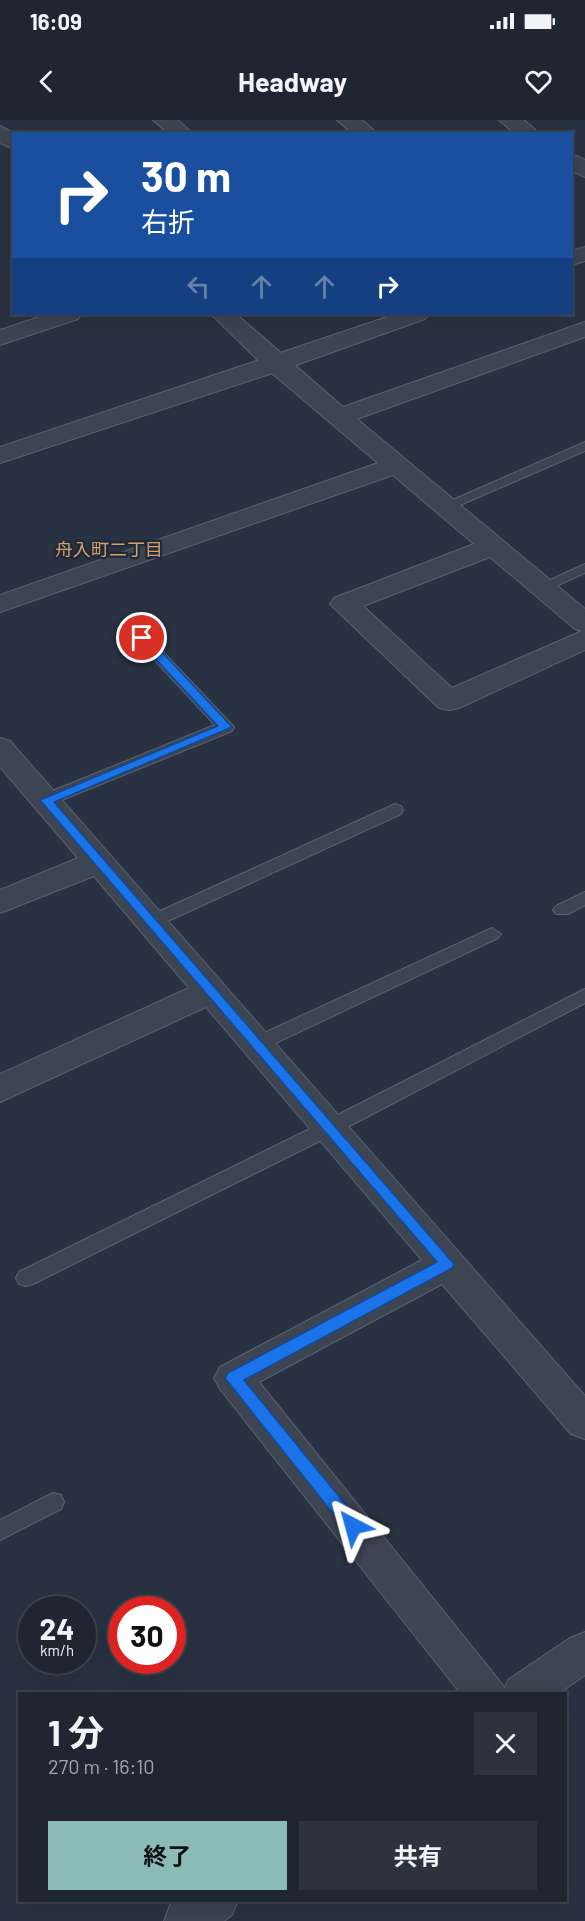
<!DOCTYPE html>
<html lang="ja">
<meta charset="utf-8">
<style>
:root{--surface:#1f2632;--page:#2c323e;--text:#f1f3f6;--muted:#a1a5ac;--line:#3c434d;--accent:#8bbbb9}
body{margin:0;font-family:Barlow,"Noto Sans JP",sans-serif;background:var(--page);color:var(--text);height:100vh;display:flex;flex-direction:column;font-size:22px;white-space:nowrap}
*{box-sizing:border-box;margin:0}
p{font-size:20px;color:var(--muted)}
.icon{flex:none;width:33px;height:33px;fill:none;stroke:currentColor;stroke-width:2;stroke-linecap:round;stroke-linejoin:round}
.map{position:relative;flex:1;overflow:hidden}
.panel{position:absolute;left:18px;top:1572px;width:549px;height:210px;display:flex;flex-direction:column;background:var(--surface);border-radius:0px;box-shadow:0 6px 24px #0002,0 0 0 2px var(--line)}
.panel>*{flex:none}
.guide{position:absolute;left:12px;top:12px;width:561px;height:183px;border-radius:0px;box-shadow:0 6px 24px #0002,0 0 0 2px var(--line);background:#1a4fa0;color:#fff;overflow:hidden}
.speed{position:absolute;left:18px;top:1476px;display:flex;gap:12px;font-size:30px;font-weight:700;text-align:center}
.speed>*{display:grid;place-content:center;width:78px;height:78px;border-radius:50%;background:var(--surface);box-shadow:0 6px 24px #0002,0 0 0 2px var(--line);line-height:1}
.speed small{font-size:15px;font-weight:400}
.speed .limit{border:9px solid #d22;background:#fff;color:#111}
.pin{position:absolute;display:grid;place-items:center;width:51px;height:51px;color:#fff;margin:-26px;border:3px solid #fff;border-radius:50%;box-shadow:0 2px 6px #0007}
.me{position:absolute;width:66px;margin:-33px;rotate:321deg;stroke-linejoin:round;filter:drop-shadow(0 0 4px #0008)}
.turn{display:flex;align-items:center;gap:21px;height:126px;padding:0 30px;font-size:27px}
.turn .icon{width:78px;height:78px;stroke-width:2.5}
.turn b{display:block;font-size:42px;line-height:51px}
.lanes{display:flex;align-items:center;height:57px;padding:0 30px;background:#0003;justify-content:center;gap:30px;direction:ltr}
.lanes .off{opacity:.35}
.round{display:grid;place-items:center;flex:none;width:63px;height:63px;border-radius:0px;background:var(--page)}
.head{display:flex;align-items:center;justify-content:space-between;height:102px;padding:0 30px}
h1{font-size:36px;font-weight:700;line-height:45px}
.button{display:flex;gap:12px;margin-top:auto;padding:12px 30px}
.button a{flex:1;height:69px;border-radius:0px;background:var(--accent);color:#111;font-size:24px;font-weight:700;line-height:69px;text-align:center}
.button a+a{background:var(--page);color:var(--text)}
.status{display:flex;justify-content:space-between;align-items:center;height:42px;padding:0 30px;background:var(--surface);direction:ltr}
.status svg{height:16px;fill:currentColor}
header{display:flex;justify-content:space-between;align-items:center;height:78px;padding:0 30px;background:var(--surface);font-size:27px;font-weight:700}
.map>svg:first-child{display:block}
</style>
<div class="status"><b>16:09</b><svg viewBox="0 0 49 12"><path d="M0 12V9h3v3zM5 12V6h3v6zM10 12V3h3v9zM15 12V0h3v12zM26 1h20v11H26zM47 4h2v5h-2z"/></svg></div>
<header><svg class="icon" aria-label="back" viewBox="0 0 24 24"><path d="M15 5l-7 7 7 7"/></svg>Headway<svg class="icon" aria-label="heart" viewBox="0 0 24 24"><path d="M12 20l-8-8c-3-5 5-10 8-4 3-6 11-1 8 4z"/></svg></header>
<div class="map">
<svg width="585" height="1801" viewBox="0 0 585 1801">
<rect width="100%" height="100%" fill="#293242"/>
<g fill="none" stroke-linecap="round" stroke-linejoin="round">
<defs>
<path id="service" d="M585,322v9l-134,58h-10l-2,-3z
M585,444v9l-38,17 -5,2 -7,-5z
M142,513l5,2 87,92 -2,4 -180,73h-12l-2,-4 2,-4 175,-71 -78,-84 -3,-3 3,-3z
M395,684l6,2 2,4 -2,4 -244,112h-12l-3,-4 3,-4z
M585,772v13l-17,9h-12l-3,-4 3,-4z
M492,808l9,6 -3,4 -235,111h-12l-3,-5 3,-5z
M585,869v14l-249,130 -303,151 -7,2 -7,-2 -3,-6 3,-6 303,-149z
M53,1373l8,2 3,7 -3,7 -61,31v-20z"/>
<path id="minor" d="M153,0h25l15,14h-24z
M337,0h25l16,14h-25z
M499,0h25l16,14h-25z
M0,6l15,8 -1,15 -14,-6z
M572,34l13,6v17l-13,-6z
M48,194h34l-4,5 -78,26v-15z
M211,194h25l107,93 242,-85v15l-228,82 228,190v41l-126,58 -10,2 -10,-2 -109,-104 4,-6 140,-54 -81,-69 -393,137v-17l378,-132 -111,-94zM490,437l85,72 7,2 -130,57 -89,-82z
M0,618l10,3 575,655v43l-14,-5 -129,-150 -183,98 246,306 3,-8 62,-42 15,-6v43l-27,19h-97l-241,-305 -6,-11 6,-11 202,-107 -216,-253 -206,95v-28l189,-86 -95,-112 -94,37v-23l78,-32 -78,-91z
M177,1780h61l-6,15 -8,6h-60l6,-16z"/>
<path id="tertiary" d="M585,127v14l-13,4v-14z
M396,194h33l-4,5 -140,50 -285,94v-16z"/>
</defs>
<use href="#service" stroke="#5b626f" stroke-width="2"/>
<use href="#minor" stroke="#5b626f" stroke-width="2"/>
<use href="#tertiary" stroke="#5b626f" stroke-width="2"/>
<use href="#service" fill="#3d4452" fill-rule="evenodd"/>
<use href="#minor" fill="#3d4452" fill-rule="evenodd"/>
<use href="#tertiary" fill="#3d4452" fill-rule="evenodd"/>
</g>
<path fill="#1a73e8" stroke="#114b97" stroke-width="1.5" d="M142,514l4,1 86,92 -178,75 400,462 -2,4 -208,112 115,141 2,5 -2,5 -6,3 -6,-3 -122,-153 3,-5 209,-111 -397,-462 178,-74 -80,-86v-5z"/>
<g text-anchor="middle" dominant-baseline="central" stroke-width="4.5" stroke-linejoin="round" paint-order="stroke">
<g font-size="18" fill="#d2a06f" stroke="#212938">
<text x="109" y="429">舟入町二丁目</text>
</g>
</g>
</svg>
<div class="speed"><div>24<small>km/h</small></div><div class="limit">30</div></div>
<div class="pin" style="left:142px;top:518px;background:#d93025"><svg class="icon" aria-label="arrive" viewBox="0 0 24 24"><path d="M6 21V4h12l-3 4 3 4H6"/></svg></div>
<svg class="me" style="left:353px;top:1406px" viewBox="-20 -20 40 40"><path d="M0-17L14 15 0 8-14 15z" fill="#1a73e8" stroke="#fff" stroke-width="4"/></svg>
<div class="guide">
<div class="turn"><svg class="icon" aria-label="right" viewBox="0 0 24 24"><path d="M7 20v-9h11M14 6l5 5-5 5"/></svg><div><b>30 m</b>右折</div></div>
<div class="lanes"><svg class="icon off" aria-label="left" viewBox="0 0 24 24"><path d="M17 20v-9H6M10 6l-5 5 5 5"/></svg><svg class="icon off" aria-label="ahead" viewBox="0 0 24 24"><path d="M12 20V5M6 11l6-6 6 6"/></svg><svg class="icon off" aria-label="ahead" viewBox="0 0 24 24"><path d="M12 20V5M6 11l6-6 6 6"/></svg><svg class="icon" aria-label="right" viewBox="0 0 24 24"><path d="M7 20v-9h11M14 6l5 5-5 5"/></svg></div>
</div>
<section class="panel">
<div class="head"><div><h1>1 分</h1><p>270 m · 16:10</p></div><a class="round"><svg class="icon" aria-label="close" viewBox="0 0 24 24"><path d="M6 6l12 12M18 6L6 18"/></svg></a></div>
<div class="button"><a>終了</a><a>共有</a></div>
</section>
</div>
